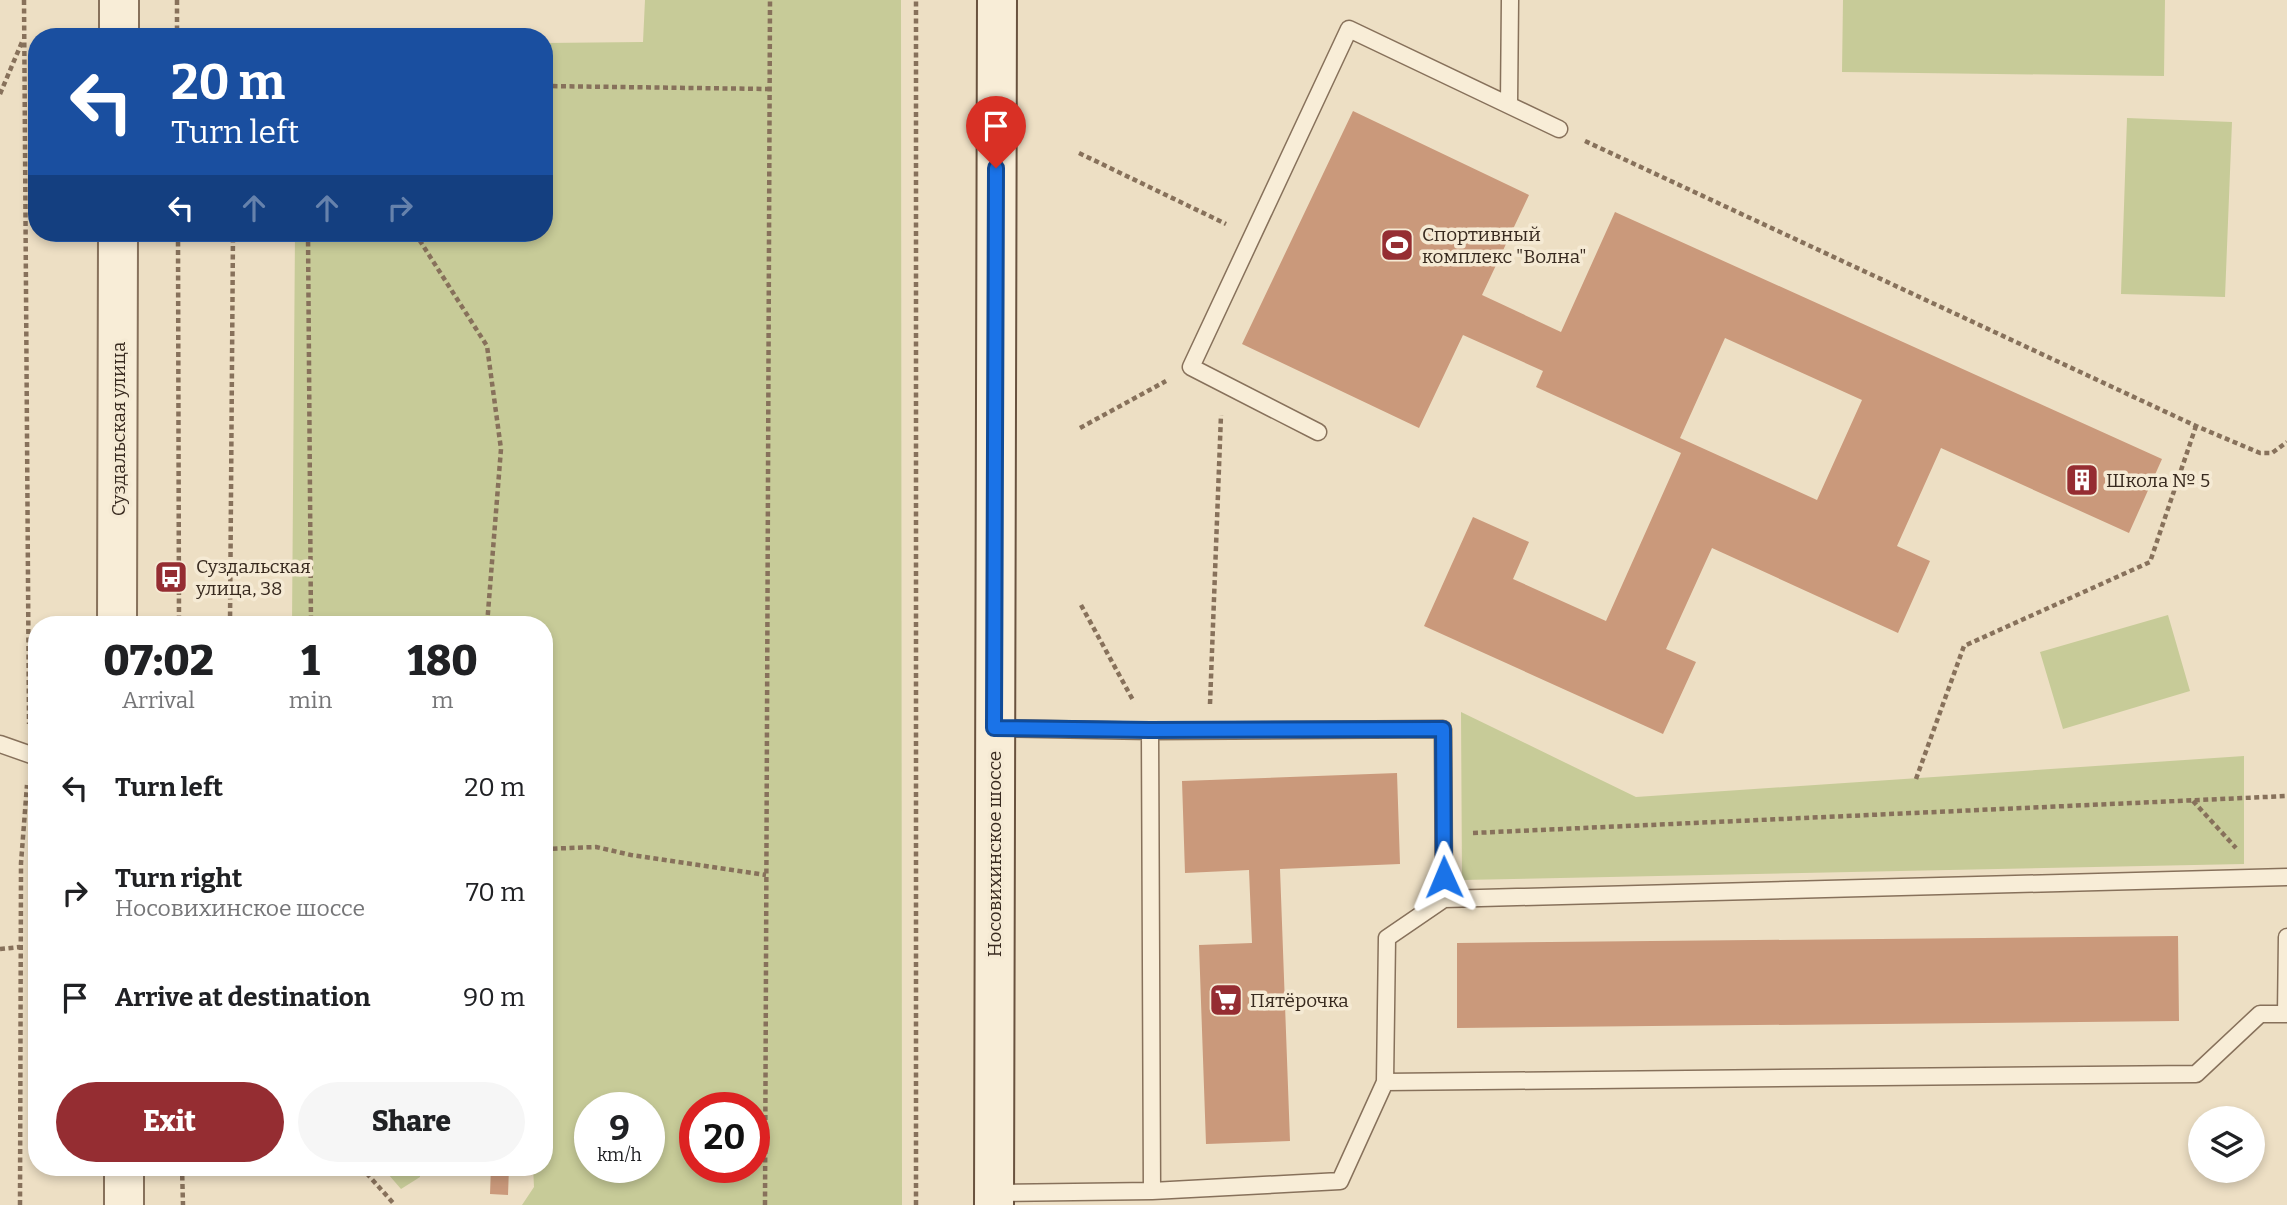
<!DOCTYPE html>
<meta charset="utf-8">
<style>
:root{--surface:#fff;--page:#f6f6f6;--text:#202124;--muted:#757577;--accent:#952d32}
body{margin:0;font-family:Bitter,serif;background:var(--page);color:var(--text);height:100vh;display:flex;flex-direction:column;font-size:26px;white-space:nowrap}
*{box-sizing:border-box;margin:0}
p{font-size:23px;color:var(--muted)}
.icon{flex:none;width:38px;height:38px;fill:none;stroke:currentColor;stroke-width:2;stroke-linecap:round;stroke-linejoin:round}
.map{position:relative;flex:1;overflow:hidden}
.details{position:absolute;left:28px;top:616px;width:525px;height:560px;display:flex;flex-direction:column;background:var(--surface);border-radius:28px;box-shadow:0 4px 10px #0003}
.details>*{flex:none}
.banner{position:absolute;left:28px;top:28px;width:525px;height:214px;border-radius:28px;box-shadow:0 4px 10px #0003;background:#1a4fa0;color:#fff;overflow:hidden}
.controls{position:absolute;left:2188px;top:1106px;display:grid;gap:14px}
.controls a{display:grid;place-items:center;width:77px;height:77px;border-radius:50%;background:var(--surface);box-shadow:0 4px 10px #0003;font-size:35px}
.speed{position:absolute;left:574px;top:1092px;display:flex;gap:14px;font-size:35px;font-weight:700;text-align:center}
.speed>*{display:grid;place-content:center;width:91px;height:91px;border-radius:50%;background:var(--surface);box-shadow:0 4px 10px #0003;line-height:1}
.speed small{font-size:18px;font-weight:400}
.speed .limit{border:10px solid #d22;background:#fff;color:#111}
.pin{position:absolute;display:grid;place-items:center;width:60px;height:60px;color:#fff;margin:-72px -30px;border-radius:50% 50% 50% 0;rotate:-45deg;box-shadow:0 0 7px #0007}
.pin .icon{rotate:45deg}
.me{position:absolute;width:77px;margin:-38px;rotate:359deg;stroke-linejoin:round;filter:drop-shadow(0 0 5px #0008)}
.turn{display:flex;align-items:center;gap:24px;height:147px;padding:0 28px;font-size:32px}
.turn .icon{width:91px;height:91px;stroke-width:2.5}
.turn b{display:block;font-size:49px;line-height:60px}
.lanes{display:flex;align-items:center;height:66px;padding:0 28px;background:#0003;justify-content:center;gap:35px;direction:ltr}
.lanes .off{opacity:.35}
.eta{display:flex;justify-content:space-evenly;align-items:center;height:119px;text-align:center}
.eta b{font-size:42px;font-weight:800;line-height:49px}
.action{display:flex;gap:14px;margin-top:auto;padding:14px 28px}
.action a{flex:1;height:80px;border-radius:42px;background:var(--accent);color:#fff;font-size:28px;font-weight:800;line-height:80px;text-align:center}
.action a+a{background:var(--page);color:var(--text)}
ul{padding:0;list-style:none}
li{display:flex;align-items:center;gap:21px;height:105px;padding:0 28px}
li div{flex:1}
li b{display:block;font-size:26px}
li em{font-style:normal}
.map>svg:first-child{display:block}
</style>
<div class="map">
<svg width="2287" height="1205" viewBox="0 0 2287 1205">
<rect width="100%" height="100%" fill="#eddfc4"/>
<path fill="#c7cb98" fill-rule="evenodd" d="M645,0h256l1,1205h-380l12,-18 -1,-20h11v-542h-252l3,-392h249v-190l99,-1zM590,1108h59v59h-59zM695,1108h59v59h-59z
M1843,0h322l-1,76 -322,-4z
M2127,118l105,4 -7,175 -104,-3z
M2168,615l22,76 -127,38 -23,-77z
M1461,712l175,85 608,-41v108l-782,16z
M382,1167h38v10l-19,12z"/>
<path fill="#ca997b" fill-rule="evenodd" d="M1353,111l176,84 -47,100 79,37 54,-120 547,247 -33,74 -188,-85 -44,98 33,15 -32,72 -186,-85 -46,101 30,13 -33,72 -239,-108 49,-109 56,25 -16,37 93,42 75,-168 -145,-66 7,-16 -80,-36 -44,93 -177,-84zM1725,338l137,62 -45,100 -137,-62z
M1397,773l3,91 -120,5 10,272 -84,3 -7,-199 53,-2 -3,-73 -64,3 -3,-92z
M2178,936l1,85 -722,7v-85z
M491,1167h18l-1,28 -18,-1z"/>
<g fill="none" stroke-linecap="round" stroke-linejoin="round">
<defs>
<path id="service" d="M1509,104l1,-104
M1318,432l-127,-65 158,-338 210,100
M994,728l156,3 293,-2 1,170
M1150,731l2,460
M0,744l37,13
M2286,1014l1,-77
M1385,1082l2,-144 57,-39 843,-22
M994,1193l158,-2 188,-10 45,-99 811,-8 64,-60h27"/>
<path id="tertiary" d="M119,37v-37
M117,625l1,-392
M124,1167v38"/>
<path id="secondary" d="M994,1205l3,-1205"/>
</defs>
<use href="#service" stroke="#87715b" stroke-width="19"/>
<use href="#tertiary" stroke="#87715b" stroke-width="42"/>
<use href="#secondary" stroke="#69523e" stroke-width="42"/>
<path stroke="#87715b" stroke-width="4.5" stroke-dasharray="5 3.5" stroke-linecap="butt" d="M24,0l5,724
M177,0v37
M544,86l225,3
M0,94l22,-52
M1585,141l611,285 64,27h12l15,-11
M1079,153l147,71
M178,233l1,392
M308,233l3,392
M415,233l72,113 14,103 -14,176
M1080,428l86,-47
M1081,605l53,97
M230,625l3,-392
M1210,704l11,-289
M1916,779l48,-133 186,-84 46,-136
M2193,801l43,47
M1473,833l814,-37
M544,849l52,-2 35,8 135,20
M0,949l20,-2
M182,1167l1,38
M361,1167l34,38
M20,1205l1,-342 6,-78
M765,1205l5,-1205
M916,1205v-1205"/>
<use href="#service" stroke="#f8edd7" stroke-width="16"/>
<use href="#tertiary" stroke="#f8edd7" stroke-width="38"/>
<use href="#secondary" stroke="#f8edd7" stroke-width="38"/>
</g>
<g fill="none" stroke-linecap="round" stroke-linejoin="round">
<defs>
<path id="route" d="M996,168l-2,560 156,2 293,-1 1,148"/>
</defs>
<use href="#route" stroke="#114b97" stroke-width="18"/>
<use href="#route" stroke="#1a73e8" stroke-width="12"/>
</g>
<defs>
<symbol id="stadium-square" viewBox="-11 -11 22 22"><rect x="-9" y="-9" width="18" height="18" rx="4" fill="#952d32" stroke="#f5ead4"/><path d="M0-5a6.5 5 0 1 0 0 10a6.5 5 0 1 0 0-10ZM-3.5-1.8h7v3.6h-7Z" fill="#fff"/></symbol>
<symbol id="building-square" viewBox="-11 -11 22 22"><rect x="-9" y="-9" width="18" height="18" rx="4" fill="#952d32" stroke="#f5ead4"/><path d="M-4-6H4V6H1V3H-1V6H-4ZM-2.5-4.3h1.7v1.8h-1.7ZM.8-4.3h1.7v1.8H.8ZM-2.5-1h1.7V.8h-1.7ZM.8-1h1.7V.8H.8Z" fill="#fff"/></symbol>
<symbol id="bus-square" viewBox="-11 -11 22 22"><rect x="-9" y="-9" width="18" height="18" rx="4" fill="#952d32" stroke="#f5ead4"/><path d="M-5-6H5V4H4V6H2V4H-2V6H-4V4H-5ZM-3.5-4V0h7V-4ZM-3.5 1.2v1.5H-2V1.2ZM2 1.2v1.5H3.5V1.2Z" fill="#fff"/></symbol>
<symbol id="supermarket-square" viewBox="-11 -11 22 22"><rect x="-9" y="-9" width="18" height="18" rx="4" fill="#952d32" stroke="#f5ead4"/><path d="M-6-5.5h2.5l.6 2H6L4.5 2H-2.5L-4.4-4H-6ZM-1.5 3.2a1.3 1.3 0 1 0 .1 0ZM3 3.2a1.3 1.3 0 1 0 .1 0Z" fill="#fff"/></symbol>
</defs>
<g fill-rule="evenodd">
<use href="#stadium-square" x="1378" y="226" width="38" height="38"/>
<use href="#building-square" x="2063" y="461" width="38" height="38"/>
<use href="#bus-square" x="152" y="558" width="38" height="38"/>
<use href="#supermarket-square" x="1207" y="981" width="38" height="38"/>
</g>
<g text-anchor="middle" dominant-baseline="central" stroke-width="7" stroke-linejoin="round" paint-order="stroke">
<g font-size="19" fill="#382a1f" stroke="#f5ead4" text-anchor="start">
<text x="1422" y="234">Спортивный<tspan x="1422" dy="22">комплекс "Волна"</tspan></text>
<text x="2106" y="480">Школа № 5</text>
<text x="196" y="566">Суздальская<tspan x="196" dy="22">улица, 38</tspan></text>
<text x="1250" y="1000">Пятёрочка</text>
</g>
<g font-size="19" fill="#382a1f" stroke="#f5ead4">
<text transform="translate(118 429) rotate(-90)">Суздальская улица</text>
<text transform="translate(994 854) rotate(-90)">Носовихинское шоссе</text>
</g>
</g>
</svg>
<div class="controls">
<a><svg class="icon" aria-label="layers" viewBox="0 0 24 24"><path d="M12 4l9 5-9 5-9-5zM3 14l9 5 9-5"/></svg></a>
</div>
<div class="speed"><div>9<small>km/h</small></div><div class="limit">20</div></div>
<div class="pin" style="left:996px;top:168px;background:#d93025"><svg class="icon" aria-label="arrive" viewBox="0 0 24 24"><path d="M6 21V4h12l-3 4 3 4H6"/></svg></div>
<svg class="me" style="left:1444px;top:877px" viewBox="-20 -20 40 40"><path d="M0-17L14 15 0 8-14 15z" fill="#1a73e8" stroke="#fff" stroke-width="4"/></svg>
<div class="banner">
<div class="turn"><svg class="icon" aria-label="left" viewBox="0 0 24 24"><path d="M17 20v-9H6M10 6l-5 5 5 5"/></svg><div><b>20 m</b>Turn left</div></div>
<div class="lanes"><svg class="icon" aria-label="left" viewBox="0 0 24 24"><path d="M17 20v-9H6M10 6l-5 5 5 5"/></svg><svg class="icon off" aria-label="ahead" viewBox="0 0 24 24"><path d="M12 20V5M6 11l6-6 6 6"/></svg><svg class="icon off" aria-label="ahead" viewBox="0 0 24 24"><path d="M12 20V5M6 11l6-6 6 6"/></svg><svg class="icon off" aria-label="right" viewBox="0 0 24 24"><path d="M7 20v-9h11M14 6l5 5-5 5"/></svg></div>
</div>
<section class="details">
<div class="eta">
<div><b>07:02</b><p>Arrival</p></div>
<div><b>1</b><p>min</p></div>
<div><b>180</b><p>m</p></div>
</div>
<ul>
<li><svg class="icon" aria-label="left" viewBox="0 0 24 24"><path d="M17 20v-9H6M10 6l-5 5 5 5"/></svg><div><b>Turn left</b></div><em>20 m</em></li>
<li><svg class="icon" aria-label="right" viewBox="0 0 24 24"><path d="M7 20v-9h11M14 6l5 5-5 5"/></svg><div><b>Turn right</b><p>Носовихинское шоссе</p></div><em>70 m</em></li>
<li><svg class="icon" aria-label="arrive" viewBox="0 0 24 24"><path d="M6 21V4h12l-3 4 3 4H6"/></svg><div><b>Arrive at destination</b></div><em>90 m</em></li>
</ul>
<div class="action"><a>Exit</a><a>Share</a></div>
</section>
</div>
